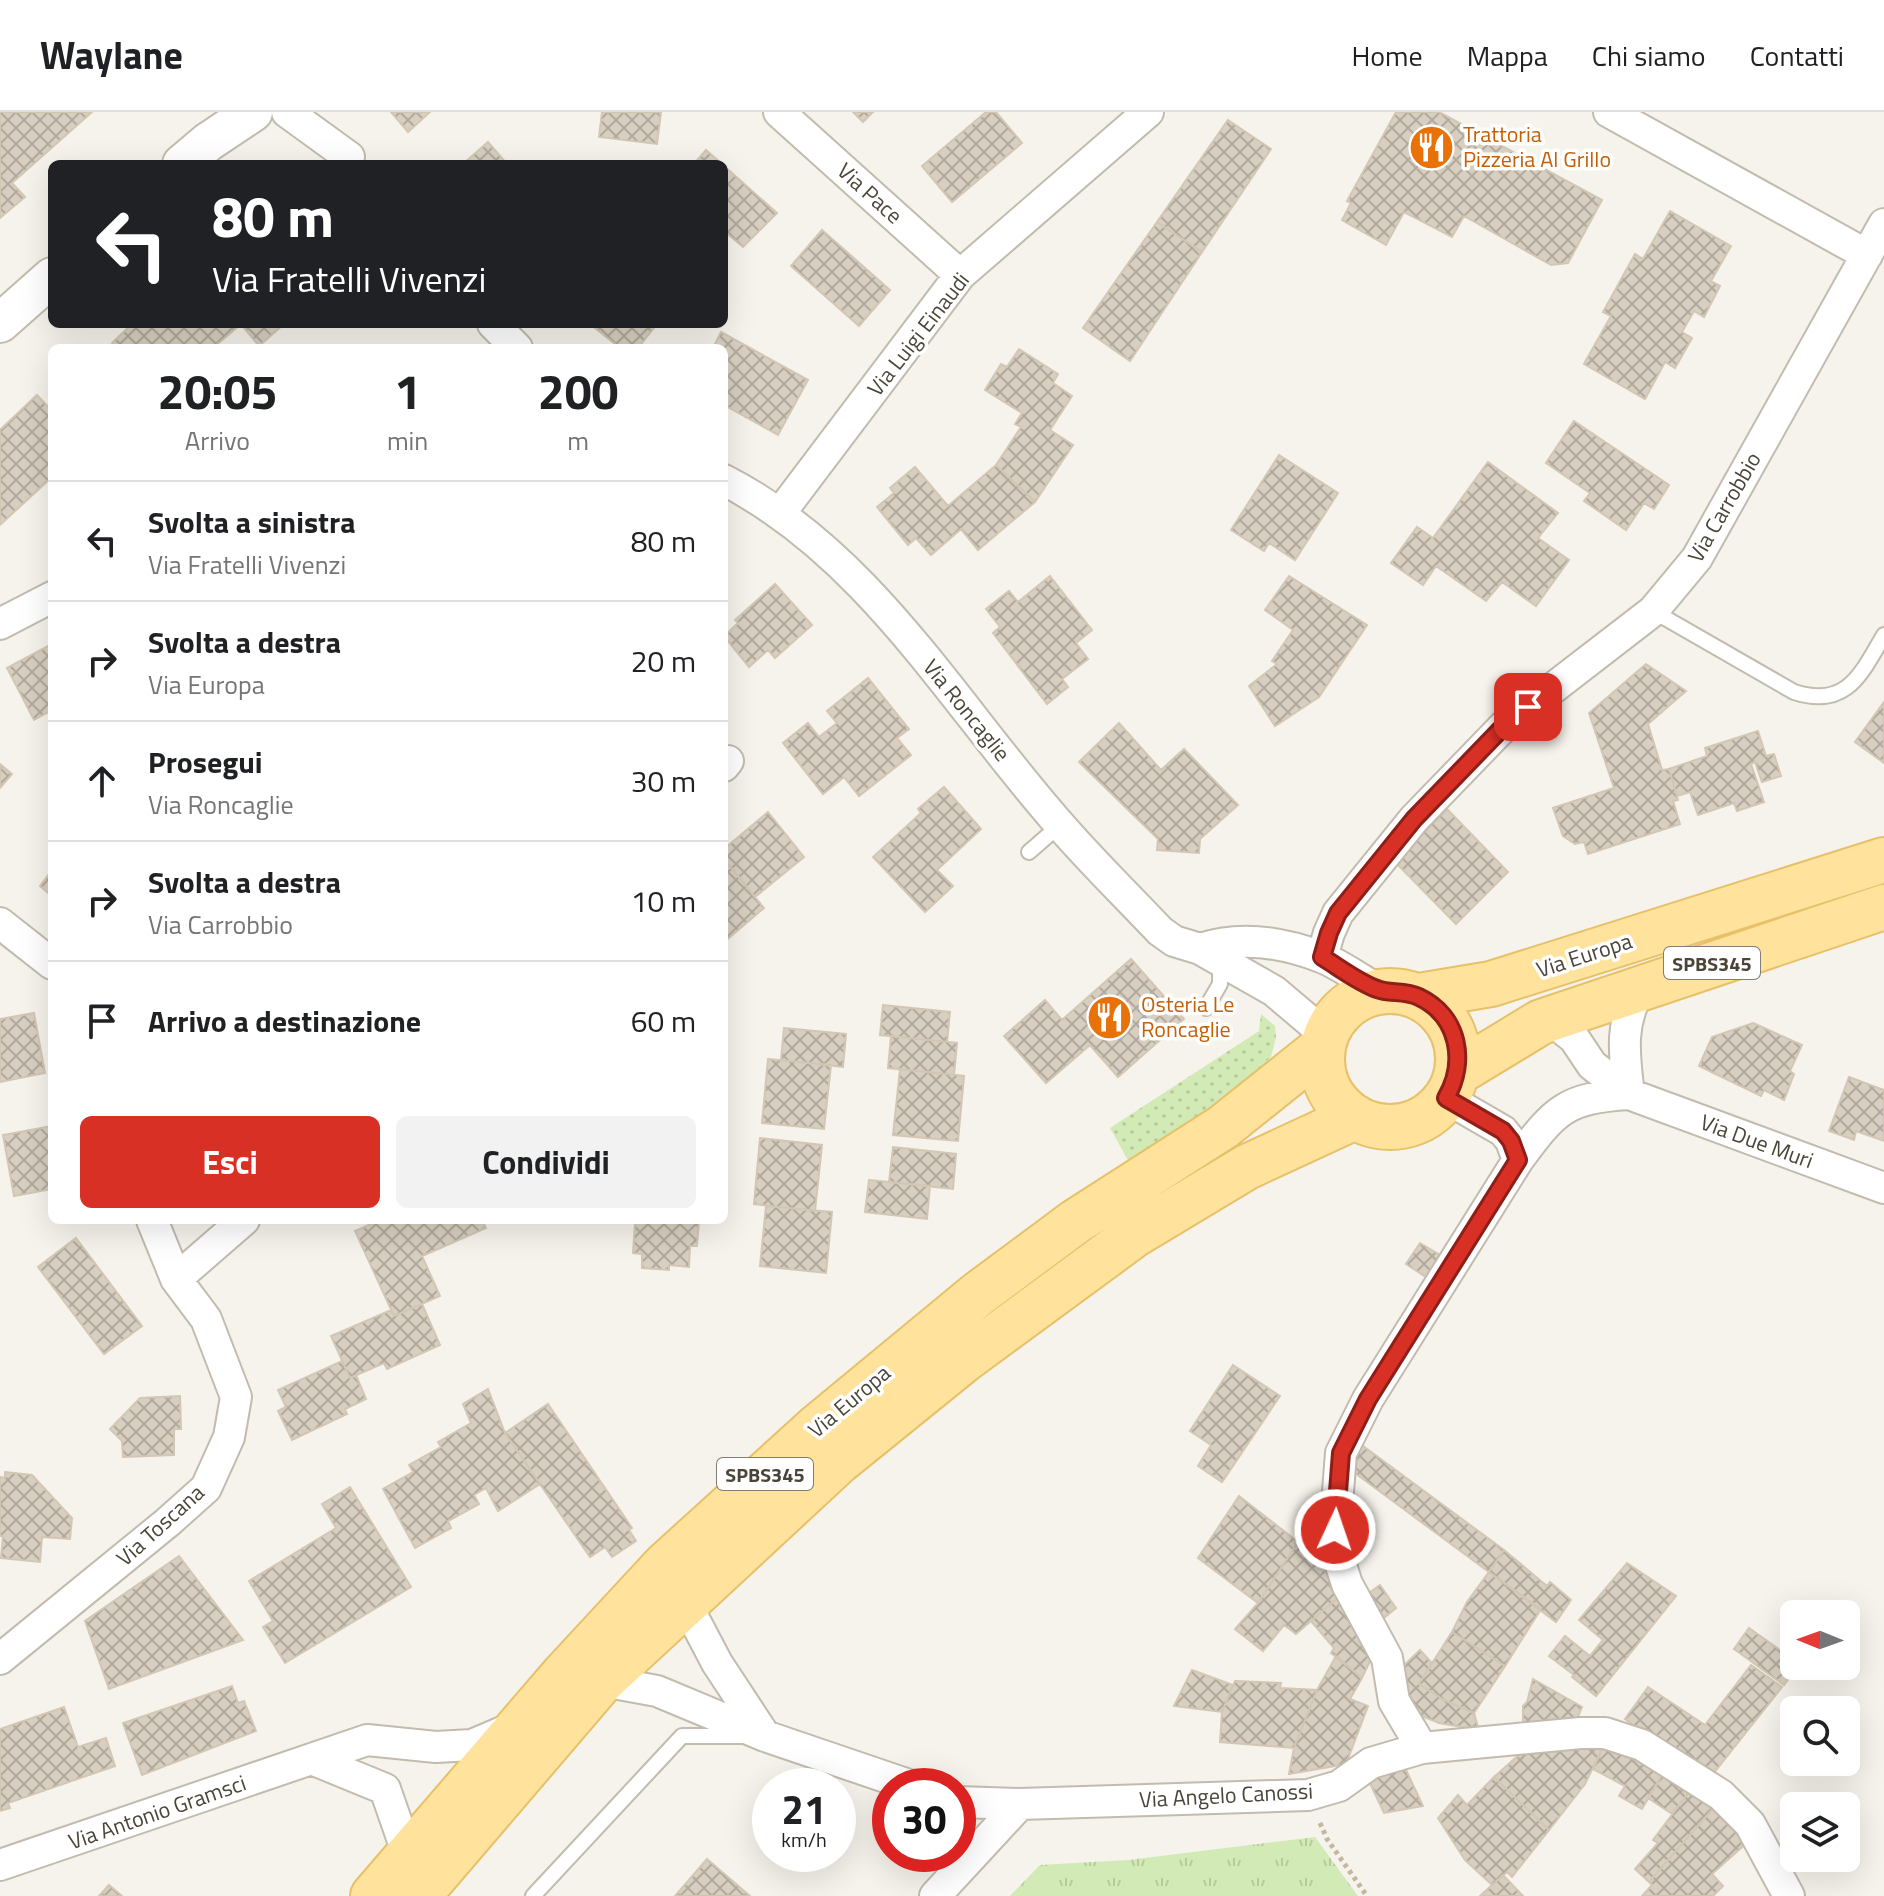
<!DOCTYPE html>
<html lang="it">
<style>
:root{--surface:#fff;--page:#f2f2f2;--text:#202124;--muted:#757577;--line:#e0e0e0;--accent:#d93025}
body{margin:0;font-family:"Titillium Web",sans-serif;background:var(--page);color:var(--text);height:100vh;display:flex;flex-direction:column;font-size:30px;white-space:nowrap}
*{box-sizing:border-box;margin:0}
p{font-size:26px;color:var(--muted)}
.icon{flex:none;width:44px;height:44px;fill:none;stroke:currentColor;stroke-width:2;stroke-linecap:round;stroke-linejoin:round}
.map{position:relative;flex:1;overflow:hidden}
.sheet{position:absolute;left:48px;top:232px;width:680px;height:880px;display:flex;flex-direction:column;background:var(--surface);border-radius:12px;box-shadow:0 8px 32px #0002}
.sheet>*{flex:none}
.top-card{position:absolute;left:48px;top:48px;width:680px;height:168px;border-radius:12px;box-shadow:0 8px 32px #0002;background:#202124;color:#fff;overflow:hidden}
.needle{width:52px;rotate:271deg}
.fabs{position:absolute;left:1780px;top:1488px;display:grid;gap:16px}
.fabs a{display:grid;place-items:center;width:80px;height:80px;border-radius:12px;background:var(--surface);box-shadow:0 8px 32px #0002;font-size:40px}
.speed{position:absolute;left:752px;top:1656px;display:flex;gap:16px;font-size:40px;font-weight:700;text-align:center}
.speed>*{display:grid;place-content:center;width:104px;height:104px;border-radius:50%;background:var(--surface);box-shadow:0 8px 32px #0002;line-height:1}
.speed small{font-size:20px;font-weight:400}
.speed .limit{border:12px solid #d22;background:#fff;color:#111}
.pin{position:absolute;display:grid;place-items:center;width:68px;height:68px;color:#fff;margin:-34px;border-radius:16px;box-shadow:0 4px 12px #0006}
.me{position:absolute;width:88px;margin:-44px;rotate:3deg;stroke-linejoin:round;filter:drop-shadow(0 0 6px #0008)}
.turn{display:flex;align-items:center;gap:28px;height:168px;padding:0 32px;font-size:36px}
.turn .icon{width:104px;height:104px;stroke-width:2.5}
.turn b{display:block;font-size:56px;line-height:68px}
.eta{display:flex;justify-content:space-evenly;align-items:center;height:136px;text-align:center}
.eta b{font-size:48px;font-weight:700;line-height:56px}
.action{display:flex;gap:16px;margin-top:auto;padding:16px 32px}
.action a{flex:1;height:92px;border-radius:12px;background:var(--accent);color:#fff;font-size:32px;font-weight:700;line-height:92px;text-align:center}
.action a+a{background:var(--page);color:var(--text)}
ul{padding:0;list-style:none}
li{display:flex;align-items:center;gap:24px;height:120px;padding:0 32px;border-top:2px solid var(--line)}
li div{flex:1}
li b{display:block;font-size:30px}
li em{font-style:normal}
header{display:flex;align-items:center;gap:48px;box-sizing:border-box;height:112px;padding:0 40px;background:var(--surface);border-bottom:2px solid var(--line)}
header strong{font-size:38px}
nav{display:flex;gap:44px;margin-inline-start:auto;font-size:28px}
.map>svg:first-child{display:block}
</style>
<header>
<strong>Waylane</strong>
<nav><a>Home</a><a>Mappa</a><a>Chi siamo</a><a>Contatti</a></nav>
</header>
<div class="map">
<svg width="1884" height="1784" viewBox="0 0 1884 1784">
<defs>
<pattern id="grass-dots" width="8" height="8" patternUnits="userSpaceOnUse" patternTransform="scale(2)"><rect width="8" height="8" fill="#d2eab5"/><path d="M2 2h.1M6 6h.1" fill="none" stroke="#b6ca9c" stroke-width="1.8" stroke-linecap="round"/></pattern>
<pattern id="park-tufts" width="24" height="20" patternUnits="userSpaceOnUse" patternTransform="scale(2)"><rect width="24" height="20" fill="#d2eab5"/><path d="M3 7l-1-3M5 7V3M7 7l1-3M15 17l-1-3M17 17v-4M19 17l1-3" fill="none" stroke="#b6ca9c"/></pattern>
<pattern id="building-cross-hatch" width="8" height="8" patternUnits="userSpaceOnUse" patternTransform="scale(2)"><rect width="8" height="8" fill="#d8cfc1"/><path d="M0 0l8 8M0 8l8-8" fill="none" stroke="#b1aa9e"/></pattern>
</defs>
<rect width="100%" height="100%" fill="#f6f3ec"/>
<path fill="url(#grass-dots)" d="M1261,902l14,12 1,11 -5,20 -33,32 -109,73 -19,-34 149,-97z"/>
<path fill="url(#park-tufts)" d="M1315,1725l43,59h-348l30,-31 88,-5z"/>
<path fill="url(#building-cross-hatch)" stroke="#d3c7b4" stroke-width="2" d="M0,0h92l-80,71 13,14 -25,21z
M391,0h39l-22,20z
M602,0h59l-4,32 -58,-7z
M853,0h20l-10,10z
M986,0h10l26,31 -70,59 -30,-36z
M1396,0h43l163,88 -34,63 -17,2 -87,-49 -12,21 -48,-25 -18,33 -44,-25 9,-17 -4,-2z
M1228,8l43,29 -69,103 -45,-30z
M488,30l19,22h-44z
M706,38l16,14h-28z
M724,54l53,47 -34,34 -19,-16z
M1670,99l61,35 -20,35 9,5 -16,31 -10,-6 -12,21 10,6 -17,30 -10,-6 -20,37 -61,-35 27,-48 -8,-4 32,-58 8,5z
M1157,110l45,30 -72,109 -47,-33z
M822,118l68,60 -31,36 -68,-60z
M132,212h152l-25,22 -18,-22 -28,24h-96l-5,-5z
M590,212h67l-19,24h-18z
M721,220l87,48 -30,55 -54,-30v-57h-11z
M1019,237l39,25 -5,9 19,13 -22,34 23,15 -38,57 -39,-37 25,-38 -6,-3 7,-11 -37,-23 16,-26 6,3z
M37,283l15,16v66l-52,48v-95z
M1574,309l95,64 -15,24 -10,-6 -18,27 -42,-29 6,-8 -44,-30z
M1279,343l59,38 -43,67 -26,-17 -5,8 -33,-21z
M1488,350l70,51 -20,25 31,22 -33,46 -34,-24 -16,19 -50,-35 -13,19 -32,-22 26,-36 16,11z
M996,353l39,37 -57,48 -17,-21 -30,26 -15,-17 -8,7 -31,-38 17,-14 -4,-5 25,-21 33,39z
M1050,464l42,54 -16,13 12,16 -26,20 6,8 -21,17 -54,-71 7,-6 -14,-18 23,-18 9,11z
M1289,464l78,49 -48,72 -44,29 -26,-40 28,-22 -5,-3 21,-31 -28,-20z
M775,472l37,41 -37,33 -7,-8 -19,17 -25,-31 14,-13 -3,-3z
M52,532v66l-18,10 -27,-52z
M1646,552l40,27 -38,33 14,46 7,-1 9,31 -5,1 7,23 -92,30 -4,-12 -9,2 -12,-8 -10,-28 61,-20 -25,-75z
M868,566l41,51 -12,9 14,17 -52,41 -15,-19 -21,17 -40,-51 25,-20 11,14 18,-14 -10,-12z
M1884,590v61l-29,-21z
M1119,611l42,47 23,-21 54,56 -38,34 -1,14 -42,-3 1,-11 -79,-77z
M1758,619l8,25 8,-2 7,22 -19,6 -7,-20 -4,2 13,38 -27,9 -3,-8 -36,12 -8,-23 -13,4 -8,-27 38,-13 -2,-8z
M0,652l12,10 -12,14z
M944,675l37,42 -44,41 16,16 -28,26 -52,-55 48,-44 -3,-4z
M1447,697l61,63 -52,52 -62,-63z
M768,700l36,45 -49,40 -31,-38v-10z
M728,752l36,44 -40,34v-74z
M52,758v26l-12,-10z
M1131,847l53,60 -66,58 -28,-32 -44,38 -42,-47 41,-36 17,20z
M883,893l67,7 -3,30 -67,-7z
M34,901l11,60 -45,9v-63z
M1753,911l49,22 -12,26 4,3 -10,26 -20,-10 -3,6 -62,-30 13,-29z
M784,916l62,6 -3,33 -62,-7z
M891,924l66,7 -3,32 -66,-7z
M768,947l63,6 -7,64 -62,-6z
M900,957l64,7 -6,65 -65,-6z
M1849,965l35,13v51l-28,-10 -2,9 -25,-9z
M52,1014v63l-38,7 -11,-61z
M760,1026l62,7 -7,66 -61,-7z
M893,1035l63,7 -3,35 -64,-7z
M869,1068l61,6 -3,33 -62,-7z
M766,1094l66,6 -6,61 -66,-7z
M380,1108h102l4,8 -64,28 18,40 -46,20 -39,-85z
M598,1108h101l-2,26h-7l-1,21 -20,-2v5l-27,-2v-14l-9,-1 2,-30z
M76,1126l66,88 -38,28 -66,-87z
M1420,1131l20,12 -14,22 -20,-13z
M422,1192l18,41 -53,24 -3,-6 -34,15 -19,-42 60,-26 3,6z
M342,1249l8,17 6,-3 10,24 -21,10 2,5 -55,26 -14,-29 8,-4 -8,-17z
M1233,1253l47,31 -58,86 -24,-16 13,-21 -21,-14z
M488,1277l17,44 35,51 -42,27 -12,-23 -12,7 5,9 -31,17 3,7 -36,20 -32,-59 30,-17 -4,-7 32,-18 -3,-5 33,-19 -8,-19z
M180,1284l1,33h-7v26l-51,2 -1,-16 -12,-12 30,-31z
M548,1292l84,124 -3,2 7,11 -24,16 -7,-10 -15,10 -85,-124z
M1359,1331l145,107 -15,22 -141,-104z
M5,1360l27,3 40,43 -2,21 -28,-2 -2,25 -39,-4 2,-22h-3v-59l5,1z
M350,1375l61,100 -126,76 -22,-36 10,-6 -24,-40 87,-53 -14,-24z
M1239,1384l59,46 -40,61 -60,-45z
M1298,1430l28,30 15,23 -45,39 -12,-9 -21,26 -28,-22 23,-26z
M1504,1438l43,36 3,-4 21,18 -15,22 -67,-50z
M179,1444l64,84 -134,49 -24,-68z
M1627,1451l49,33 -80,100 -24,-19 2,-2 -25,-19 16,-20 25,20 13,-16 -24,-20z
M1489,1460l52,37 -36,57 -53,-34 15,-30z
M1380,1473l16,23 -18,15 -13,-27z
M1341,1483l31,62 -10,21 -31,-25 3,-5 -23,-27z
M1749,1516l45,32v6h4l-14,19 -50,-36z
M1452,1520l53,34 -31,47 -30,-13 -25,-16z
M1420,1538l12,13 -13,21 25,16 30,13 5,17 -40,-7 -20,-8 -14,-16 -8,-27z
M1336,1544l26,22 -12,21 18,7 -22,58 -57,10 5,-26 23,-58z
M1751,1553l31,22 -73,92 -84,-60 23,-32 57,38z
M1192,1558l41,15 -11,27 -48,-6z
M1533,1567l49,28 -7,17 -52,2v-20l4,-4z
M1235,1569l46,2 -1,5 37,2 -23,58 -74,-6 2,-30z
M232,1574l6,17 6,-2 12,30 -114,44 -19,-52z
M64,1595l14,40 28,-9 9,28 -107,37 2,5 -10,3v-82z
M1604,1633l61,25 -23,39 -23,-13 6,-10 -32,-17z
M1604,1633l-19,39 -36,46 -55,-53 35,-31z
M1406,1658l17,36 -39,7 -17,-36z
M1665,1658l27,18 -20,26 -24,-16z
M1494,1665l55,53 -37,47 -5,-5 -15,13 -27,-25 -27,-42 20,-23 9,10z
M1692,1676l25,16 -68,78 -14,-13 23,-26 -5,-3z
M1717,1692l33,36 -38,34 11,12 -10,10h-71l10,-11 -3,-3z
M707,1747l43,37h-75z
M1503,1763l20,21h-43l12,-11z
M109,1773l13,11h-23z"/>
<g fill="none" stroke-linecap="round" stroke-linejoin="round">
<defs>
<path id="service" d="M1653,499l141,81c53,17 67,-18 90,-57
M1029,740l31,-27
M1206,896l14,-24v-22
M533,1784l149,-160h61"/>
<path id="minor" d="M287,0l62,45
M779,0l181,163
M1609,0l258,143
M493,212l24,24
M724,368c146,75 230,225 336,345 32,37 67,71 100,106l14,10 26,8 74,42 52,44
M781,400l179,-237 188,-163
M0,512l52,-27
M724,654l4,-5
M0,811l52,41
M1200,837c39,-13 82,-7 121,8 20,8 40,23 59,34
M1322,845l7,-24 9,-20 76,-94 90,-93 149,-115 44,-53 187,-334
M1541,910l20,6 13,10 18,27 37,29 255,94
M1629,982c-64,4 -74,16 -111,66l-150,239 -27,54 -6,77 3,26 9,28 40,74 7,43 28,47 159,-15h24l37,12 79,50 29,29 39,72
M1629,982c-5,-39 -10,-73 13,-108
M1446,986l57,33 8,10 7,19
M176,1167l68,-59
M686,1492l31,59 48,73
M0,1547l168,-137 38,-34 23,-51 7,-40 -30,-78 -30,-40 -24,-59
M602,1569l55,10 108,45 147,50
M314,1648l71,29 23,66
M958,1690l62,2 288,-9 31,-9 32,-23 51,-15
M0,1753l367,-125 69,7 36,-2 40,-17
M935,1784l85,-92"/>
<path id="tertiary" d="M182,52l26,-22 45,-30
M0,211l52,-46"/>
<path id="primary" d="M1322 947a68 68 0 1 1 136 0a68 68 0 1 1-136 0Z
M1419,884l72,-12 393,-124
M1457,961l84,-51 343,-115
M373,1784l191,-222 101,-109 152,-138 161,-133 97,-72 148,-95 100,-80
M418,1784l184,-215 236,-219 126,-102 170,-125 113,-68 108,-50"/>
</defs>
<use href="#service" stroke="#c2bbae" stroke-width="18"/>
<use href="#minor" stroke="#c2bbae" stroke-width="34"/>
<use href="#tertiary" stroke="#c2bbae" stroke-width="42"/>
<use href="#primary" stroke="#e6c16a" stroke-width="48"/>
<path stroke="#c4b79f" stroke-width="5" stroke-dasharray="4 4" stroke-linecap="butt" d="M1320,1711l7,16 40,57"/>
<use href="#service" stroke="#fff" stroke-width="14"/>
<use href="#minor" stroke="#fff" stroke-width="30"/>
<use href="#tertiary" stroke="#fff" stroke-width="38"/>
<use href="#primary" stroke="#ffe39c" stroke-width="44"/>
</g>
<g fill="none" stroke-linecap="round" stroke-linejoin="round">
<defs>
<path id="route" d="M1335,1418l6,-77 27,-54 150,-239 -7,-19 -8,-10 -57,-33c21,-36 13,-82 -27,-101 -14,-7 -30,-3 -42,-8 -19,-7 -37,-21 -55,-32l7,-24 9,-20 76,-94 90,-93 24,-19"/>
</defs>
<use href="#route" stroke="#8d1f18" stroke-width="20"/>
<use href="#route" stroke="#d93025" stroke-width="14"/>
</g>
<defs>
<symbol id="restaurant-disc" viewBox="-11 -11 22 22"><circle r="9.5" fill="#e8710a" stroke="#fff"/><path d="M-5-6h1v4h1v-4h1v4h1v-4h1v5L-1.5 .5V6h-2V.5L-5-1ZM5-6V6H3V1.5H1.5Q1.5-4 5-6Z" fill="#fff"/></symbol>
</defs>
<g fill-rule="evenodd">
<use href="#restaurant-disc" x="1406" y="10" width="51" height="51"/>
<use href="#restaurant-disc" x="1084" y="880" width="51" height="51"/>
</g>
<g text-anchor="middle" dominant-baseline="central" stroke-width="7" stroke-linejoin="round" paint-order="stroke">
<g fill="#fff" stroke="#817c74" stroke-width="2">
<rect x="1664" y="835" width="96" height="32" rx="6"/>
<rect x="717" y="1346" width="96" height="32" rx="6"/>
</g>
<g font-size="20" font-weight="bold" fill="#4b4439">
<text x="1712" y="851">SPBS345</text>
<text x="765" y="1362">SPBS345</text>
</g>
<g font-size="22" fill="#c56008" stroke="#fff" text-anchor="start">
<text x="1463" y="22">Trattoria<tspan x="1463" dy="25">Pizzeria Al Grillo</tspan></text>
<text x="1141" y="892">Osteria Le<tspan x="1141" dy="25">Roncaglie</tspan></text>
</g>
<g font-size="22" fill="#4b4439" stroke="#fff">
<text transform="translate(870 81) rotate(42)">Via Pace</text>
<text transform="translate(918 222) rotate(-52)">Via Luigi Einaudi</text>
<text transform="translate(1724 395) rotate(-60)">Via Carrobbio</text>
<text transform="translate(967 598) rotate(51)">Via Roncaglie</text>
<text transform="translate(1584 843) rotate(-18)">Via Europa</text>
<text transform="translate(1757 1029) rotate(20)">Via Due Muri</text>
<text transform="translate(849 1289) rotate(-40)">Via Europa</text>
<text transform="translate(160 1413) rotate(-42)">Via Toscana</text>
<text transform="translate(1226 1683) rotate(-3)">Via Angelo Canossi</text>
<text transform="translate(157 1700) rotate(-19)">Via Antonio Gramsci</text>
</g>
</g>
</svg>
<div class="fabs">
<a><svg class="needle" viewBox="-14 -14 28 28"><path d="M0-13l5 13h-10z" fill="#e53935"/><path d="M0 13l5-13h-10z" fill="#757577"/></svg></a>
<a><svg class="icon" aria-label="search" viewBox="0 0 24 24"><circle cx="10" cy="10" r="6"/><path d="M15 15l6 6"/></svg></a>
<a><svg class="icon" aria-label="layers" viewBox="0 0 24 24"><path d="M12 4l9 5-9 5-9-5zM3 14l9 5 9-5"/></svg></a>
</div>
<div class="speed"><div>21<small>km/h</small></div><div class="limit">30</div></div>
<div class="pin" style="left:1528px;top:595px;background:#d93025"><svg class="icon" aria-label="arrive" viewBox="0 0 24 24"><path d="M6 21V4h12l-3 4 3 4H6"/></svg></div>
<svg class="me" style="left:1335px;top:1418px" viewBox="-20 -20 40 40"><circle r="17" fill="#d93025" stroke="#fff" stroke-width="3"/><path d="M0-11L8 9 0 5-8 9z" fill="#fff"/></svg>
<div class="top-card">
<div class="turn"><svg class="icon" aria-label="left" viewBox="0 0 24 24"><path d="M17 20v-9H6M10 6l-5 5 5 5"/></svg><div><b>80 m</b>Via Fratelli Vivenzi</div></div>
</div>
<section class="sheet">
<div class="eta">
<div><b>20:05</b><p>Arrivo</p></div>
<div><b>1</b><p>min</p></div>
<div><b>200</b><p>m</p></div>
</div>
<ul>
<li><svg class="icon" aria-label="left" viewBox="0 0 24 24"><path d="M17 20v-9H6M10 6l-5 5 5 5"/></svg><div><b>Svolta a sinistra</b><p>Via Fratelli Vivenzi</p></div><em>80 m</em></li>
<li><svg class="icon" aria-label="right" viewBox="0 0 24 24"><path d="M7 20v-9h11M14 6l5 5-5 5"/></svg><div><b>Svolta a destra</b><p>Via Europa</p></div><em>20 m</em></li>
<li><svg class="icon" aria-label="ahead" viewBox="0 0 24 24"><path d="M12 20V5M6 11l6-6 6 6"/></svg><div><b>Prosegui</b><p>Via Roncaglie</p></div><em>30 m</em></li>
<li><svg class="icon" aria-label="right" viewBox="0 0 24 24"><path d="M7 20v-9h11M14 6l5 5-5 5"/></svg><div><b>Svolta a destra</b><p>Via Carrobbio</p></div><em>10 m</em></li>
<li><svg class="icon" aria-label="arrive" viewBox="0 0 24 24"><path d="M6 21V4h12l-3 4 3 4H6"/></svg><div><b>Arrivo a destinazione</b></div><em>60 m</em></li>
</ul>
<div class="action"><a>Esci</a><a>Condividi</a></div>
</section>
</div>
